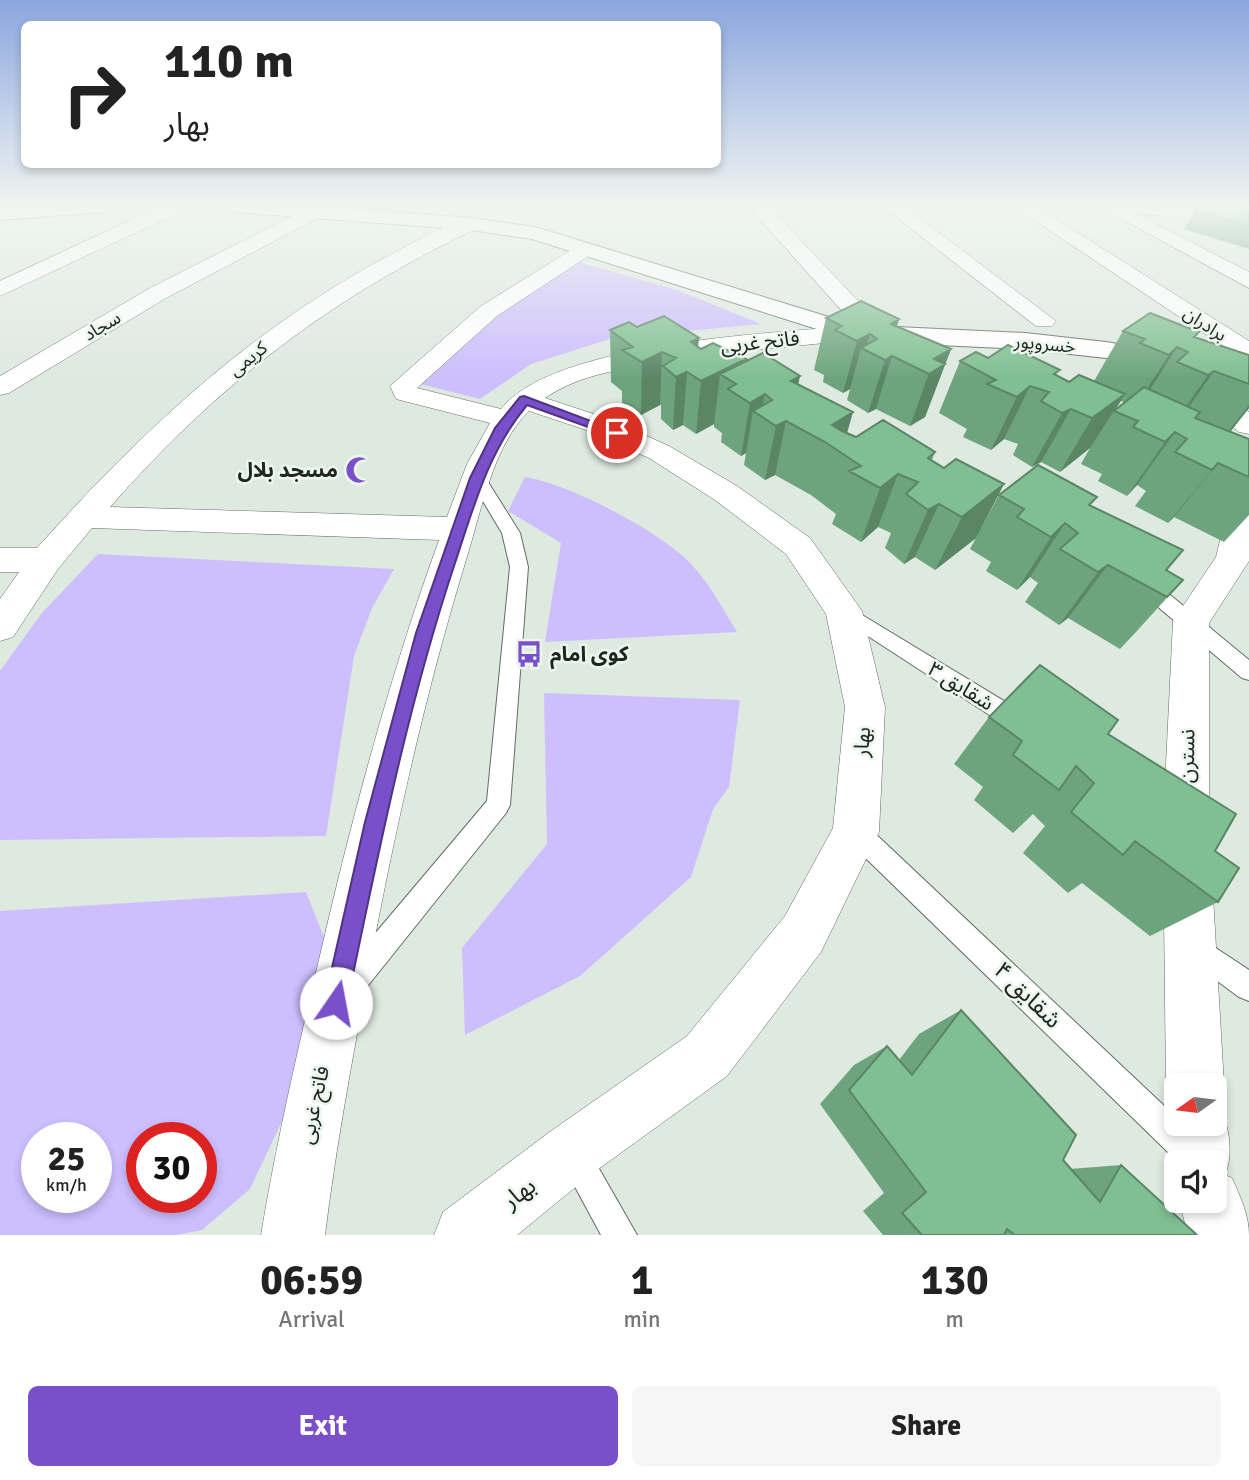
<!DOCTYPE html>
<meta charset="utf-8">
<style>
:root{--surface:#fff;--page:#f6f6f6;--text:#222;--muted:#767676;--accent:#7950ca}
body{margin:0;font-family:Signika,"Noto Sans Arabic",sans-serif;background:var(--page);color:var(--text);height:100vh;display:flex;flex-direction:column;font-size:26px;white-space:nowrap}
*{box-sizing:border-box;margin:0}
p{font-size:23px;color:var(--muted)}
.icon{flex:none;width:38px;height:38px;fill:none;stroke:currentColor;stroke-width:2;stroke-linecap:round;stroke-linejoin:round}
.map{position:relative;height:1235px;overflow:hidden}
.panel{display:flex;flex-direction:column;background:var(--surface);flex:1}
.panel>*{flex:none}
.banner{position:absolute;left:21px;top:21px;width:700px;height:147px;border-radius:10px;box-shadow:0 4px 10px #0003;background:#fff;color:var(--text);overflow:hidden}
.needle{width:46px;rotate:256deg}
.buttons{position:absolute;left:1164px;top:1073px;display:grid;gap:14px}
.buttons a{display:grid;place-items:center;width:63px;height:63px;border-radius:10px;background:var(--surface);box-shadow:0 4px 10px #0003;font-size:35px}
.speed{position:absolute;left:21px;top:1122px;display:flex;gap:14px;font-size:35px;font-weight:700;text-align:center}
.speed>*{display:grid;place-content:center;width:91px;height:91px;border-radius:50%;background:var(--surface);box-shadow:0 4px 10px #0003;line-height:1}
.speed small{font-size:18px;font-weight:400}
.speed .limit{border:10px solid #d22;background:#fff;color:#111}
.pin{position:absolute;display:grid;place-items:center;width:60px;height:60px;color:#fff;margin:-30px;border:4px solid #fff;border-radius:50%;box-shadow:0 2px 7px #0007}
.me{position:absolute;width:77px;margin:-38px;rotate:12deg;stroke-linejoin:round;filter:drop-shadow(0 0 5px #0008)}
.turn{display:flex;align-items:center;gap:24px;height:147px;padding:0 28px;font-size:32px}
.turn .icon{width:91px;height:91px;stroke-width:2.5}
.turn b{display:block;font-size:49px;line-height:60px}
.eta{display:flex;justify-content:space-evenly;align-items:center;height:119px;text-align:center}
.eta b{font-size:42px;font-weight:700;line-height:49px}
.button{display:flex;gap:14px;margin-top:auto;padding:14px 28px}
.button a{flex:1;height:80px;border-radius:10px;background:var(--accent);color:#fff;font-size:28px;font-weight:700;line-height:80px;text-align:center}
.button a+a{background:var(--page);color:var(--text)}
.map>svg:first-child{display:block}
</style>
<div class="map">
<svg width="1249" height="1235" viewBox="0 0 1249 1235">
<rect width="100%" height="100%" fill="#dee9e0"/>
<path fill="#cdbefe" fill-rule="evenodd" d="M575,261l102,29 84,34 -148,14 -82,26 -51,35 -68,-17 88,-77z
M525,477c44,7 125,50 159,80 23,21 37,49 53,75l-192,10 16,-99 -53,-32z
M98,554l296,15 -22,39 -18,48 -28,180 -326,4v-169l41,-57z
M544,693l196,7 -11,87 -16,22 -22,68 -111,99 -115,59 -3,-87 85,-104z
M306,892l19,48 -32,158 -43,91 -48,41 -26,5h-176v-324zM37,1138h59v59h-59zM142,1138h59v59h-59z"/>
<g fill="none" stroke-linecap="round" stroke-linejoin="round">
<defs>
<path id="lane" d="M477,473l6,1 37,59 8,34 -18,238 -4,8 -140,175 -10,4 -10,-4 -4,-10 4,-10 141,-167 23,-234 -8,-34 -33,-55z
M1145,578l7,2 97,80v20l-7,-2 -104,-88 -2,-5 2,-5z
M844,604l183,111 3,7 -3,7 -8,2 -8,-2 -174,-113 -3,-5 3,-5z
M856,820l9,4 311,293v7h7l13,12 5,11 -5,11 -9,4 -13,-4 -327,-318 -3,-8 3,-8z
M1196,935l53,35v31l-10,-4 -53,-39 -3,-10 3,-10z
M575,1141l11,5 51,89h-36l-42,-78 5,-11z"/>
<path id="street" d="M161,206h25l-2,4 -184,86v-15z
M748,206h20l91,96 3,5 -3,5h-16z
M882,206h21l153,115 -4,5h-16z
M1013,206h22l214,135v16l-12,-2z
M1098,206h24l13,7 -2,-3 2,-4 114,4v12l-112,-8 112,58v16z
M310,207h14l2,4 -2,4 -158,83 -157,95 -9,2v-19l150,-88z
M471,218l7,2 3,4 -3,4c-147,69 -261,157 -368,279l337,10 20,-53 23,-41 -94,-24 -6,-13 91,-80 98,-61h14l3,4 -3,4 -96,63 -80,72 84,21c53,-68 283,-77 369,-84l9,2 3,5 -3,5 -9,2c-68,6 -136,12 -203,23 -43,7 -85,11 -122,36l61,20 63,28 68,40 73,52 52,73 23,96 -6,125 -58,120 -94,124 -134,97 -76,62h-83l9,-23 108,-81 136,-95 98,-120 48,-88 12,-121 -19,-93 -40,-60 -71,-54 -66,-42 -63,-28 -57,-19c-36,34 -48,101 -63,149 -41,134 -71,270 -97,408 -16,89 -33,177 -44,267h-64c15,-91 36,-181 57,-271 33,-143 71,-286 121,-424l-347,-12 -34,41 -45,68 -13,4v-42l19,-27h-19v-24h37c100,-112 209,-215 342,-287 29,-15 60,-35 92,-43z
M1201,379l9,2 39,31v22l-10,-2 -47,-39 -4,-6 4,-6z
M1249,472v89l-40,62v204l15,258 -7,17c12,20 17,51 8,73l7,3c8,18 17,37 17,57h-61l-9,-35h35v-38h-38v16c-10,-24 -11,-49 -1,-73l-9,-20 -3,-258 10,-206 43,-64 18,-75 4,-7zM1176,1085h38v39h-38z"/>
<path id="secondary" d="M24,206h91l-10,6 -105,8v-12z
M225,206h90l156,12 64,9 307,94 55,6 128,6 81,9 143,24v16l-143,-24 -81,-9 -128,-6 -58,-7 -307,-97 -61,-9 -236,-18z"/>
</defs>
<use href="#lane" stroke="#626c64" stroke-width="2"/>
<use href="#street" stroke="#626c64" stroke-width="1"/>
<use href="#secondary" stroke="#626c64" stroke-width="2"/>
<use href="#lane" fill="#fff" fill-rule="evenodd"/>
<use href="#street" fill="#fff" fill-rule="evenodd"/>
<use href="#secondary" fill="#fff" fill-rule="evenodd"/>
</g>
<path fill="#6ea47d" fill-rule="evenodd" d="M1249,210v39l-65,-20 11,-18z
M826,318l73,1 -2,7 54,23 -26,68 -15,9 -34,-17 -8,4 -21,-13 3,-11 -7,4 -20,-11 1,-7 -10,-5z
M610,330l88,17 3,2 45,10v3l52,23 55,27 -6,21 9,4 79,15 -3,8 12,8 60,16 -28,54 -41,32 -20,-13 -11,7 -19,-16 6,-15 -13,-6 -17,15 -29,-18 4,-10 -25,-19 -36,-20 -10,5 -21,-15 2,-12 -5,3 -20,-14 1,-9 -8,-6v-3l-18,10 -13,-9 -10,5 -12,-11v-14h-1l-19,10 -19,-12v-12l-11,-9z
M1123,331l76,1 -4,5 54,18v53l-19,24 19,7v76l-25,27 -50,-25 -6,6 -33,-17 11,-15 -9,-6 -10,11 -29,-15 4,-7 -21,-10 9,-16 -30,24 -19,-10 -9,5 -19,-12 5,-11 -14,-5 -13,11 -28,-13 4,-8 -28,-16 21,-52 28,-3 69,18 12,6 25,-1zM1121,401l3,1 -8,7z
M999,495l92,11 75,64 17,10 -63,69 -52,-31 -9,7 -34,-23 13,-19 -8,-6 -13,13 -31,-19 5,-9 -21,-13z
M989,717l119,17 107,117 3,51 -68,34 -68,-53 -14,10 -45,-40 22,-27 -12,-12 -20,19 -39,-33 9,-13 -29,-23z
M961,1010l102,150 7,9 51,-4 76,70h-314l-20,-24 21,-18 -64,-89 34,-39 33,-19 12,14 20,-26z"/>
<path fill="#5a8666" d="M899,319l-13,41 6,-4 -16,53 -8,4 17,-53 6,-36z
M870,334l-5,16 -4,-2 -11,41 -7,4 14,-52z
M699,338l-4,40 -4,-36z
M1177,347l-33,52 -9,8 34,-52z
M951,349l-26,68 -15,9 24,-67z
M662,352l-2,53 -19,10 1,-53z
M746,359l-5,38 -5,-13 -16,-10 -6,50 -18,10 5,-53z
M1214,371l-37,53 -6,4 37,-53z
M687,372l-4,53 -10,5 3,-53z
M800,376l-10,48 -4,-3 -11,54 -10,5 11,-54 15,-45z
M1030,386l-26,53 -13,11 26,-53z
M765,394l-4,22 -8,-5 -7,42 -5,3 9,-53z
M1125,394l-35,54 -30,24 32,-54z
M1249,405v3l-19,24 -10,10z
M1071,409l-30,53 -9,5 30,-54z
M853,412l-12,41 -9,-28z
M1175,432l-38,53 -10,11 38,-54z
M1218,463l-44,54 -6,6 44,-53z
M898,474l-20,53 -17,15 19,-54z
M1004,484l-28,54 -41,32 27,-53z
M939,504l-24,53 -11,7 24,-54z
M1065,523l-35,54 -13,13 34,-53z
M1108,565l-40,53 -9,7 39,-53z
M1183,580l-47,52 -16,17z"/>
<path fill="#80bf91" stroke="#5a8666" stroke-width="2" d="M1202,206h33l14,4v16l-54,-15z
M861,301l38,18 -8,5 60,25 -17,10 11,5 -16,10 -37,-18 -7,4 -24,-12 16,-9 -7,-5 -13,7 -22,-11 7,-4 -16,-8z
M1150,313l49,19 -5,5 55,18v29l-35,-13 -6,4 -31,-13 11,-10 -11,-5 -8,8 -29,-12 5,-4 -22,-8z
M664,316l35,22 -8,4 10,7 12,-6 33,16 -45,22 -14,-9 -11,5 -13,-11 13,-8 -14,-6 -20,10 -20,-12 11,-3 -23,-17 19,-8 8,5z
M1008,345l52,25 -6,4 15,8 10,-7 46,19 -33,24 -21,-9 -9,4 -21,-12 8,-9 -19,-6 -13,11 -30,-13 9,-4 -36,-19 16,-9 12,6z
M763,353l37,23 -9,5 62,31 -21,13 10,6 14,6 27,-17 52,32 -7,6 16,10 12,-9 48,25 -42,33 -23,-13 -11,6 -22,-16 12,-12 -20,-8 -18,14 -31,-17 12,-5 -36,-24 -39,-21 -10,5 -23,-15 19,-11 -7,-6 -15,9 -22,-14 8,-5 -16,-10z
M1144,387l56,25 -5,6 54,21v38l-31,-14 -6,7 -37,-18 12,-13 -12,-7 -10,10 -32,-15 5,-6 -24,-10z
M1038,465l59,32 -8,8 94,45 -17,20 17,10 -16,17 -59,-32 -10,7 -38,-23 18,-16 -13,-10 -14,14 -34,-20 7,-8 -25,-14z
M1040,665l78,55 -10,14 128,80 -21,37 24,17 -21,34 -83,-61 -12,14 -52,-43 23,-29 -18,-17 -17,24 -46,-35 9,-14 -33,-24z
M961,1010l115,125 -13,25 37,42 21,-37 76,70h-182l-8,-6 -3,6h-82l-20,-22 24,-21 -77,-102 38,-44 25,29z"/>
<linearGradient id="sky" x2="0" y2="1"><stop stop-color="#8ba6df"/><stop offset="0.54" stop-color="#f0f5f1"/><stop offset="1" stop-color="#f0f5f1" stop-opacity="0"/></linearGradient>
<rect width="1249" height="379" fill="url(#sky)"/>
<path fill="#7950ca" stroke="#4f3483" stroke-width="2" d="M524,396l99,37 -1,3h-9l-86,-31c-39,47 -53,101 -72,158 -48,144 -77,292 -108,440l-3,8 -8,3 -8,-3 -4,-8 41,-181 51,-189 54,-155 25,-50 25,-31z"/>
<defs>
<symbol id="mosque-bare" viewBox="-9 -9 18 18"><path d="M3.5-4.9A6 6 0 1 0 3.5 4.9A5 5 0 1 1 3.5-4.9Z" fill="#7950ca" stroke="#ebf7ed" stroke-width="2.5" paint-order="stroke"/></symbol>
<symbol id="bus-bare" viewBox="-9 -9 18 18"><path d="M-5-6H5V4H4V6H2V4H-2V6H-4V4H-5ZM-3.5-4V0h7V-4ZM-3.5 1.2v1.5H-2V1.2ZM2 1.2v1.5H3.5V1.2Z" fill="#7950ca" stroke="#ebf7ed" stroke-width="2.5" paint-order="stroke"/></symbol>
</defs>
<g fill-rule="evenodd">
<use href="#mosque-bare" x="340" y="451" width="38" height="38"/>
<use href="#bus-bare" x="510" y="635" width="38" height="38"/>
</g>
<g text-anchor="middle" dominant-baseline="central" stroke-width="5" stroke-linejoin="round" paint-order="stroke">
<g font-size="18" fill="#212522" stroke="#ebf7ed">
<text transform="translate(1205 324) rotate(33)">برادران</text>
<text transform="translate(102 326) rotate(-31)">سجاد</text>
<text transform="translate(1045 344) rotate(5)">خسروپور</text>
<text transform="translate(248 359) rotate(-39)">کریمی</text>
</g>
<g font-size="21" fill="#212522" stroke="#ebf7ed">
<text transform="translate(760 342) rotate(-6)">فاتح غربی</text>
<text transform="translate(961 686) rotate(32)">شقایق ۳</text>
<text transform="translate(862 742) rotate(-86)">بهار</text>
<text transform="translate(1187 756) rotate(-89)">نسترن</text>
<text transform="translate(314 1105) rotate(-78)">فاتح غربی</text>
</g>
<g font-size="21" font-weight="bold" fill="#212522" stroke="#ebf7ed" text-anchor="end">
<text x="338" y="470">مسجد بلال</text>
<text x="550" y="654" text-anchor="start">کوی امام</text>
</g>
<g font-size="24" fill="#212522" stroke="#ebf7ed">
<text transform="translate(1028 995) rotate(44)">شقایق ۴</text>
<text transform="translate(519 1193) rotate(-38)">بهار</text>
</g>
</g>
</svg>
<div class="buttons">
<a><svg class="needle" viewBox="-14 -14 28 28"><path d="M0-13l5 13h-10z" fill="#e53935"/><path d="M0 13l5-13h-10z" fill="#767676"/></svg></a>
<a><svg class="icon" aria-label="sound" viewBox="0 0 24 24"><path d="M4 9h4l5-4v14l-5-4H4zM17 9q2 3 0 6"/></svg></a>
</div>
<div class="speed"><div>25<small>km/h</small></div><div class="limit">30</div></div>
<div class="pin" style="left:617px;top:433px;background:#d93025"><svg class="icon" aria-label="arrive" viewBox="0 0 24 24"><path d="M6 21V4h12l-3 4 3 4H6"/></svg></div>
<svg class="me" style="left:336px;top:1003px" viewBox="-20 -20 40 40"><circle r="19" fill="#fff"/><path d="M0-13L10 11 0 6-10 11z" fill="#7950ca"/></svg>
<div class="banner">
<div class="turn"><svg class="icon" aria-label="right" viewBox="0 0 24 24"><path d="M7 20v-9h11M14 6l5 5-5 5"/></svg><div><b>110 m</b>بهار</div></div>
</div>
</div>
<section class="panel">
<div class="eta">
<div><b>06:59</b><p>Arrival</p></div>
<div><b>1</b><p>min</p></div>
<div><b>130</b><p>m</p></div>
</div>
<div class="button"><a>Exit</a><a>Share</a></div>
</section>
